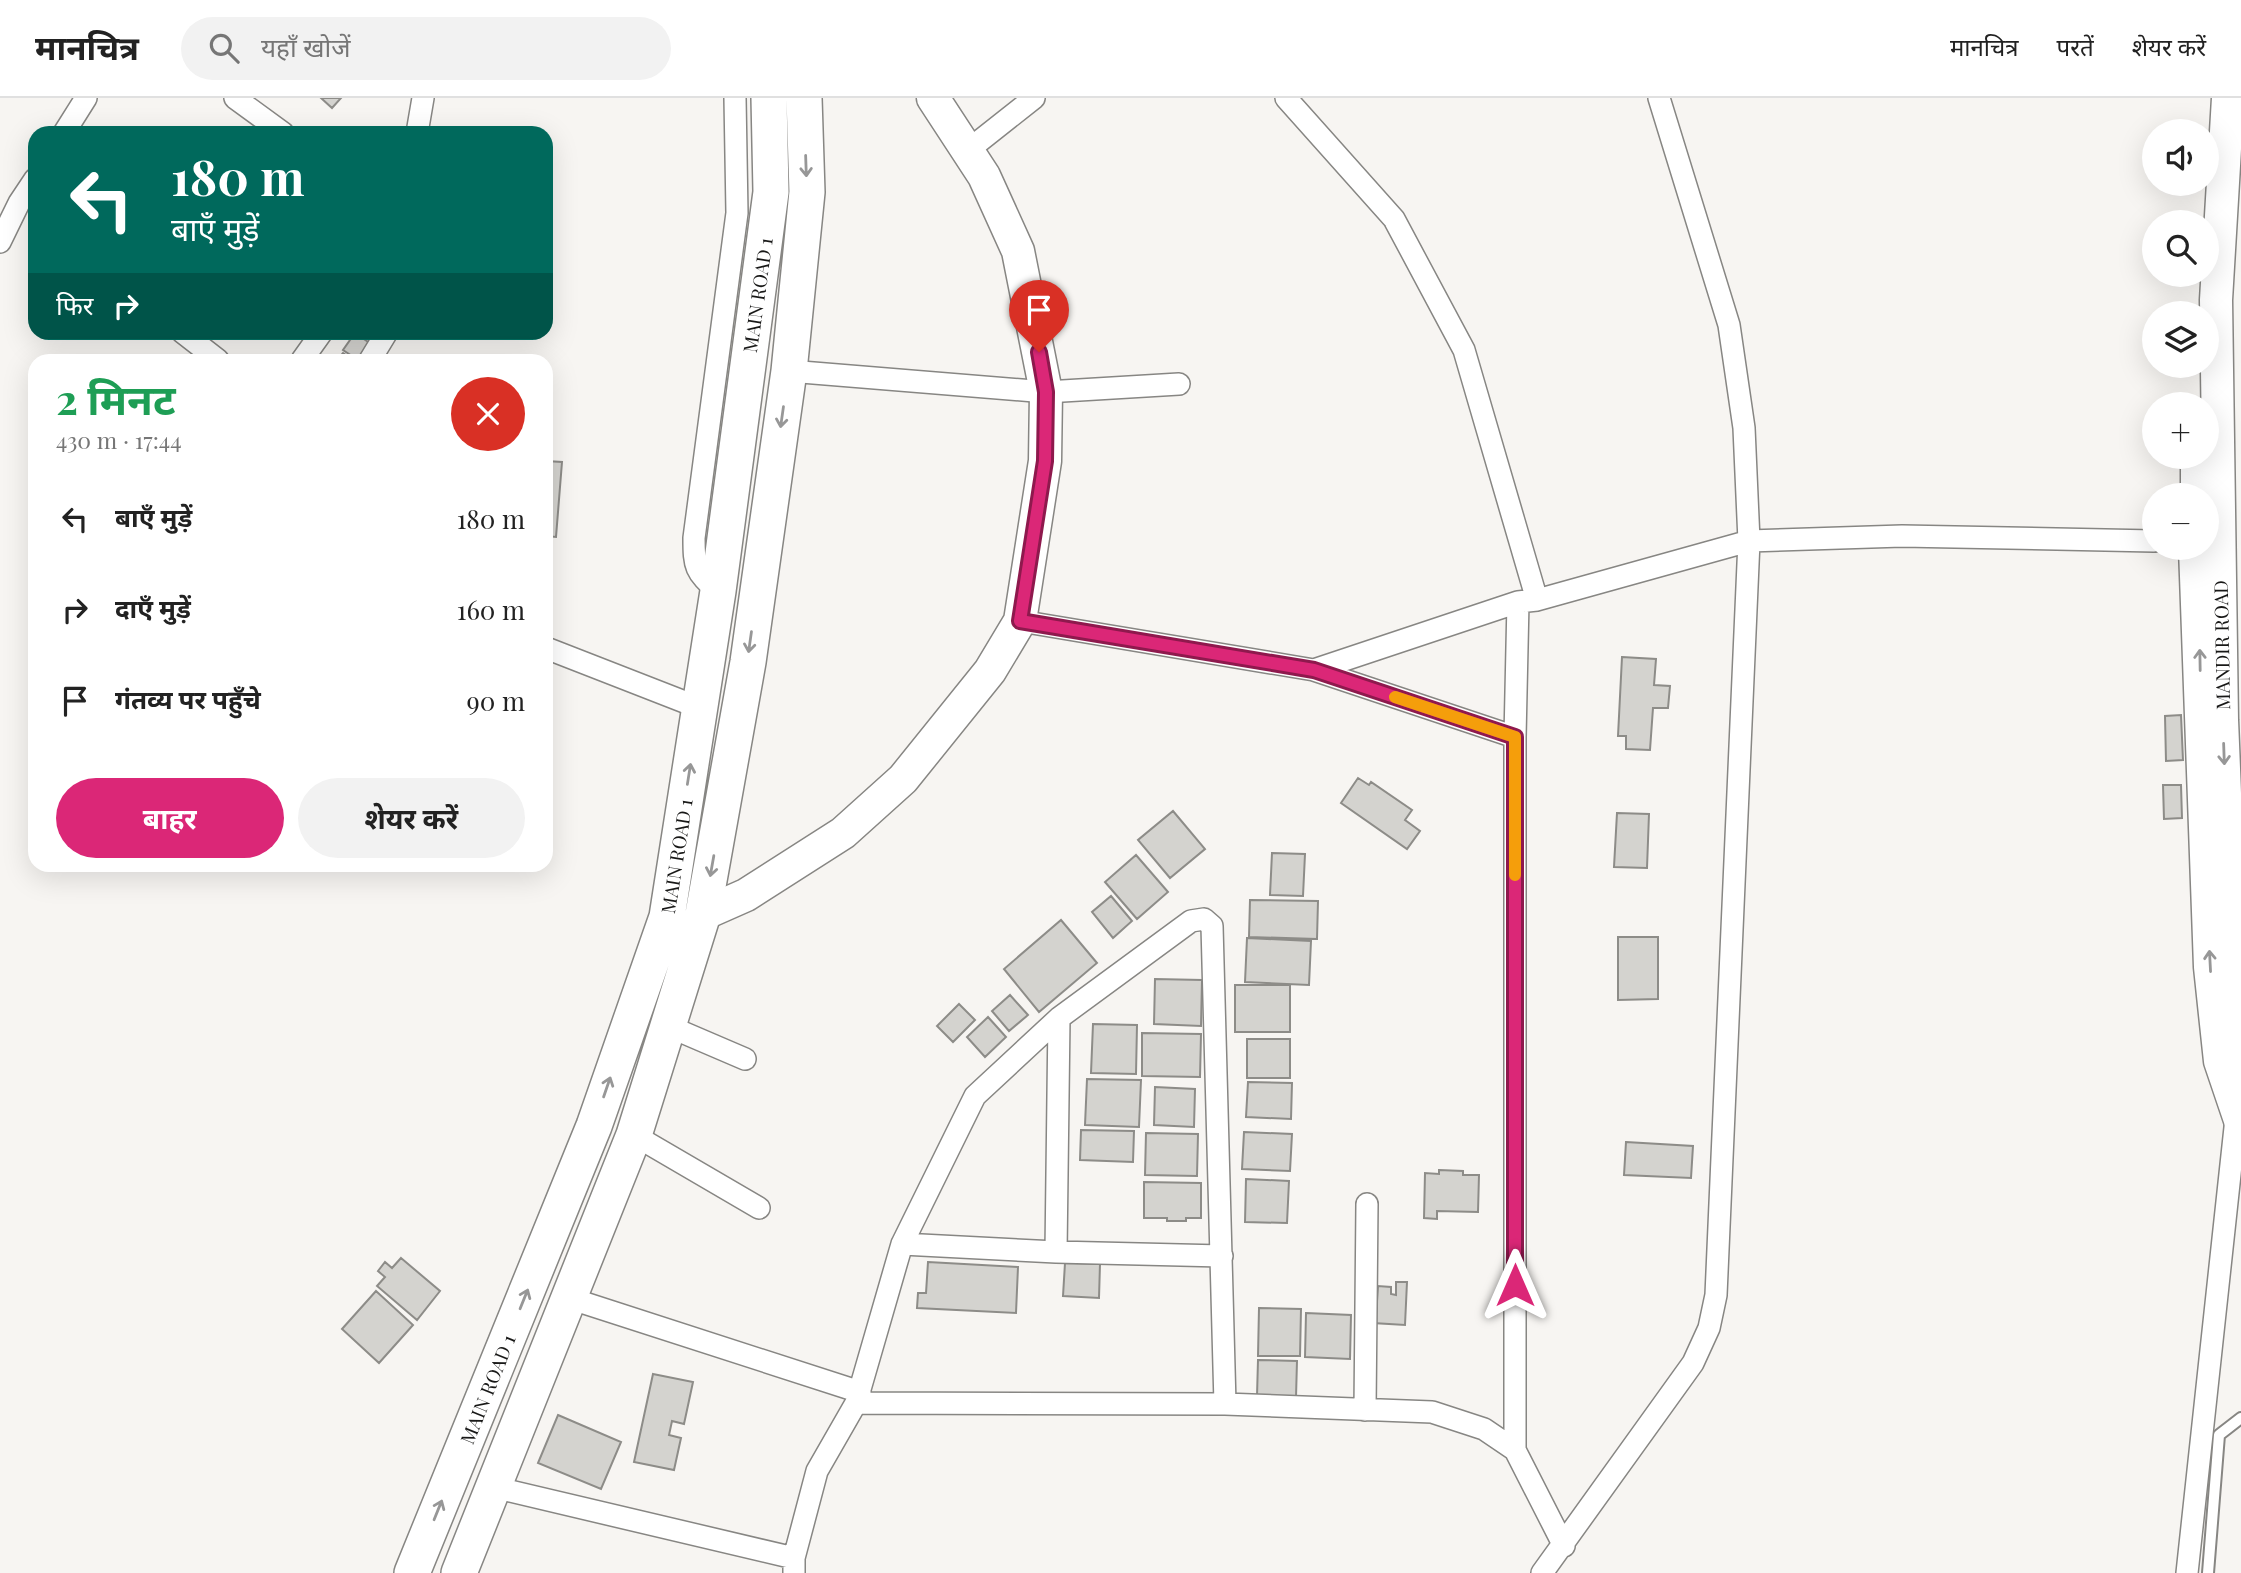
<!DOCTYPE html>
<html lang="hi">
<meta charset="utf-8">
<style>
:root{--surface:#fff;--page:#f2f2f2;--text:#222;--muted:#767676;--line:#e0e0e0;--accent:#db2777}
body{margin:0;font-family:"Playfair Display","Noto Sans Devanagari",serif;background:var(--page);color:var(--text);height:100vh;display:flex;flex-direction:column;font-size:26px;white-space:nowrap}
*{box-sizing:border-box;margin:0}
p{font-size:23px;color:var(--muted)}
.icon{flex:none;width:38px;height:38px;fill:none;stroke:currentColor;stroke-width:2;stroke-linecap:round;stroke-linejoin:round}
.map{position:relative;flex:1;overflow:hidden}
.panel{position:absolute;left:28px;top:256px;width:525px;height:518px;display:flex;flex-direction:column;background:var(--surface);border-radius:21px;box-shadow:0 7px 28px #0002}
.panel>*{flex:none}
.top-card{position:absolute;left:28px;top:28px;width:525px;height:214px;border-radius:21px;box-shadow:0 7px 28px #0002;background:#00695c;color:#fff;overflow:hidden}
.tools{position:absolute;left:2142px;top:21px;display:grid;gap:14px}
.tools a{display:grid;place-items:center;width:77px;height:77px;border-radius:50%;background:var(--surface);box-shadow:0 7px 28px #0002;font-size:35px}
.pin{position:absolute;display:grid;place-items:center;width:60px;height:60px;color:#fff;margin:-72px -30px;border-radius:50% 50% 50% 0;rotate:-45deg;box-shadow:0 0 7px #0007}
.pin .icon{rotate:45deg}
.me{position:absolute;width:77px;margin:-38px;rotate:0deg;stroke-linejoin:round;filter:drop-shadow(0 0 5px #0008)}
.turn{display:flex;align-items:center;gap:24px;height:147px;padding:0 28px;font-size:32px}
.turn .icon{width:91px;height:91px;stroke-width:2.5}
.turn b{display:block;font-size:49px;line-height:60px}
.then{display:flex;align-items:center;height:66px;padding:0 28px;background:#0003;gap:14px;font-size:26px}
.round{display:grid;place-items:center;flex:none;width:74px;height:74px;border-radius:37px;background:var(--page)}
.headline{display:flex;align-items:center;justify-content:space-between;height:119px;padding:0 28px}
h1{font-size:42px;font-weight:700;line-height:52px;color:#1e9e55}
.action{display:flex;gap:14px;margin-top:auto;padding:14px 28px}
.action a{flex:1;height:80px;border-radius:42px;background:var(--accent);color:#fff;font-size:28px;font-weight:700;line-height:80px;text-align:center}
.action a+a{background:var(--page);color:var(--text)}
ul{padding:0;list-style:none}
li{display:flex;align-items:center;gap:21px;height:91px;padding:0 28px}
li div{flex:1}
li b{display:block;font-size:26px}
li em{font-style:normal}
header{display:flex;align-items:center;gap:42px;box-sizing:border-box;height:98px;padding:0 35px;background:var(--surface);border-bottom:2px solid var(--line)}
header strong{font-size:33px}
nav{display:flex;gap:38px;margin-inline-start:auto;font-size:24px}
.search{width:490px;height:63px;background:var(--page);display:flex;align-items:center;gap:18px;box-sizing:border-box;padding:0 24px;border-radius:38px;color:var(--muted);font-size:26px}
.map>svg:first-child{display:block}
</style>
<header>
<strong>मानचित्र</strong>
<div class="search"><svg class="icon" aria-label="search" viewBox="0 0 24 24"><circle cx="10" cy="10" r="6"/><path d="M15 15l6 6"/></svg>यहाँ खोजें</div>
<nav><a>मानचित्र</a><a>परतें</a><a>शेयर करें</a></nav>
</header>
<div class="map">
<svg width="2241" height="1475" viewBox="0 0 2241 1475">
<rect width="100%" height="100%" fill="#f7f5f2"/>
<path fill="#d4d3cf" stroke="#8d8c88" stroke-width="2" d="M321,0h20l-9,10z
M355,235l19,13 -10,14h-6l-15,-10z
M343,255l10,7h-16z
M546,363l16,1 -6,75 -10,-1z
M1622,559l34,2 -2,26 16,1 -2,22h-15l-3,42 -24,-1v-13h-8z
M2181,617l2,45 -17,1 -1,-45z
M1358,680l11,7 2,-3 41,28 -7,10 15,11 -13,18 -66,-46z
M2163,687h18l1,33 -18,1z
M1173,713l32,38 -35,29 -32,-38z
M1617,715l32,1 -2,54 -33,-1z
M1272,755l33,1 -2,42 -33,-1z
M1136,757l32,37 -31,27 -32,-37z
M1111,798l21,25 -19,17 -21,-26z
M1250,802l68,1 -1,38 -68,-2z
M1061,822l36,43 -58,49 -35,-43z
M1618,839h40v62l-40,1z
M1247,840l64,3 -2,44 -64,-3z
M1155,881l47,1 -1,46 -47,-2z
M1235,887h55v47h-55z
M1010,897l18,20 -19,16 -17,-20z
M959,906l16,16 -22,22 -16,-16z
M988,919l18,20 -21,20 -18,-20z
M1093,926l44,1 -1,49 -45,-1z
M1142,935l59,1 -1,43 -58,-1z
M1247,941h43v39h-43z
M1087,981l54,1 -2,47 -54,-2z
M1248,984l44,1 -1,36 -45,-2z
M1155,989l40,2 -1,38 -40,-2z
M1081,1032l53,1 -1,31 -53,-2z
M1244,1034l48,2 -2,37 -48,-2z
M1146,1035l52,1 -1,42 -52,-1z
M1626,1044l67,4 -2,32 -67,-3z
M1439,1072l24,1v4h16l-1,37 -41,-1v8l-13,-1 1,-45 14,1z
M1246,1081l43,2 -2,42 -42,-1z
M1144,1084l57,1v35h-15v3h-19v-3h-23z
M401,1160l39,33 -23,29 -40,-34 8,-9 -7,-6 7,-9 7,6z
M928,1164l90,5 -2,46 -99,-5 1,-15h8z
M1065,1165l35,1 -1,34 -36,-2z
M1396,1184h11l-2,43 -32,-2 3,-7 2,-30 13,1v7l5,1z
M376,1193l37,34 -34,38 -37,-34z
M1259,1210l42,1 -1,47h-42z
M1306,1215l45,2 -1,44 -45,-2z
M1258,1262l39,1 -1,36 -39,-1z
M653,1276l40,8 -9,42 -12,-3 -3,14 12,3 -7,32 -40,-8z
M558,1317l63,27 -20,47 -63,-26z"/>
<g fill="none" stroke-linecap="round" stroke-linejoin="round">
<defs>
<path id="lane" d="M2208,1475l11,-138 22,-17"/>
<path id="street" d="M235,0l48,35
M1286,0l108,121 70,131 73,250
M64,35l22,-35
M417,35l6,-35
M967,53l67,-53
M0,144l19,-39 16,-24
M182,234l36,28
M302,262l20,-28
M370,262l17,-28
M789,273l257,21 133,-8
M718,493c-23,-19 -24,-24 -24,-53l43,-325 -2,-115
M1020,523l294,49 201,67
M546,550l154,60
M1314,572l204,-68 19,-2 212,-59 153,-5 252,5
M668,928l77,33
M634,1037l125,73
M902,1146l154,8 166,4
M1056,1154l3,-234
M569,1200l291,94
M856,1305l369,1 207,8 52,17 31,21 49,96
M1365,1312l2,-206
M1515,1352v-713l3,-135
M493,1389l301,71
M794,1475v-15l23,-87 39,-68 46,-159 73,-148 84,-78 132,-97 13,-2 8,7 13,478
M1542,1475l151,-210 16,-35 7,-33 33,-754 -5,-113 -15,-103 -70,-227
M2187,1475l50,-464"/>
<path id="secondary" d="M2228,0l-12,202 6,420 11,269 8,77
M2197,397v-38
M2195,450l15,419 10,94 21,62
M703,816l43,-19 97,-62 60,-54 87,-108 30,-50 25,-160 1,-69 -28,-141 -34,-75 -51,-78"/>
<path id="primary" d="M412,1475l182,-447 73,-209 51,-326 53,-399 -2,-94
M459,1475l175,-438 69,-221 45,-252 41,-291 18,-179 -3,-94"/>
</defs>
<use href="#lane" stroke="#878683" stroke-width="14"/>
<use href="#street" stroke="#878683" stroke-width="24"/>
<use href="#secondary" stroke="#878683" stroke-width="35"/>
<use href="#primary" stroke="#878683" stroke-width="38"/>
<use href="#lane" stroke="#fff" stroke-width="10"/>
<use href="#street" stroke="#fff" stroke-width="21"/>
<use href="#secondary" stroke="#fff" stroke-width="32"/>
<use href="#primary" stroke="#fff" stroke-width="35"/>
</g>
<defs><path id="oneway-shaft" d="M-6 0H5M1.5-3L5.5 0L1.5 3" fill="none" stroke-width="1.6" stroke-linecap="round" stroke-linejoin="round" transform="scale(1.75)"/></defs>
<g stroke="#979797">
<use href="#oneway-shaft" transform="translate(806 68) rotate(88)"/>
<use href="#oneway-shaft" transform="translate(782 319) rotate(98)"/>
<use href="#oneway-shaft" transform="translate(750 544) rotate(98)"/>
<use href="#oneway-shaft" transform="translate(2200 562) rotate(-91)"/>
<use href="#oneway-shaft" transform="translate(2224 656) rotate(88)"/>
<use href="#oneway-shaft" transform="translate(689 676) rotate(-81)"/>
<use href="#oneway-shaft" transform="translate(712 768) rotate(100)"/>
<use href="#oneway-shaft" transform="translate(2210 863) rotate(-93)"/>
<use href="#oneway-shaft" transform="translate(607 989) rotate(-71)"/>
<use href="#oneway-shaft" transform="translate(524 1201) rotate(-68)"/>
<use href="#oneway-shaft" transform="translate(438 1412) rotate(-68)"/>
</g>
<g fill="none" stroke-linecap="round" stroke-linejoin="round">
<defs>
<path id="route" d="M1039,254l7,40 -1,69 -25,160 294,49 201,67v548"/>
</defs>
<use href="#route" stroke="#8e194d" stroke-width="18"/>
<use href="#route" stroke="#db2777" stroke-width="12"/>
<path stroke="#f59e0b" stroke-width="12" d="M1395,599l120,40v138"/>
</g>
<g text-anchor="middle" dominant-baseline="central" stroke-width="6" stroke-linejoin="round" paint-order="stroke">
<g font-size="19" fill="#181817" stroke="#fff">
<text transform="translate(757 197) rotate(-82)">MAIN ROAD 1</text>
<text transform="translate(2221 547) rotate(-91)">MANDIR ROAD</text>
<text transform="translate(676 758) rotate(-81)">MAIN ROAD 1</text>
<text transform="translate(487 1291) rotate(-68)">MAIN ROAD 1</text>
</g>
</g>
</svg>
<div class="tools">
<a><svg class="icon" aria-label="sound" viewBox="0 0 24 24"><path d="M4 9h4l5-4v14l-5-4H4zM17 9q2 3 0 6"/></svg></a>
<a><svg class="icon" aria-label="search" viewBox="0 0 24 24"><circle cx="10" cy="10" r="6"/><path d="M15 15l6 6"/></svg></a>
<a><svg class="icon" aria-label="layers" viewBox="0 0 24 24"><path d="M12 4l9 5-9 5-9-5zM3 14l9 5 9-5"/></svg></a>
<a>+</a>
<a>−</a>
</div>
<div class="pin" style="left:1039px;top:254px;background:#d93025"><svg class="icon" aria-label="arrive" viewBox="0 0 24 24"><path d="M6 21V4h12l-3 4 3 4H6"/></svg></div>
<svg class="me" style="left:1515px;top:1187px" viewBox="-20 -20 40 40"><path d="M0-17L14 15 0 8-14 15z" fill="#db2777" stroke="#fff" stroke-width="4"/></svg>
<div class="top-card">
<div class="turn"><svg class="icon" aria-label="left" viewBox="0 0 24 24"><path d="M17 20v-9H6M10 6l-5 5 5 5"/></svg><div><b>180 m</b>बाएँ मुड़ें</div></div>
<div class="then">फिर<svg class="icon" aria-label="right" viewBox="0 0 24 24"><path d="M7 20v-9h11M14 6l5 5-5 5"/></svg></div>
</div>
<section class="panel">
<div class="headline"><div><h1>2 मिनट</h1><p>430 m · 17:44</p></div><a class="round" style="background:#d93025;color:#fff"><svg class="icon" aria-label="close" viewBox="0 0 24 24"><path d="M6 6l12 12M18 6L6 18"/></svg></a></div>
<ul>
<li><svg class="icon" aria-label="left" viewBox="0 0 24 24"><path d="M17 20v-9H6M10 6l-5 5 5 5"/></svg><div><b>बाएँ मुड़ें</b></div><em>180 m</em></li>
<li><svg class="icon" aria-label="right" viewBox="0 0 24 24"><path d="M7 20v-9h11M14 6l5 5-5 5"/></svg><div><b>दाएँ मुड़ें</b></div><em>160 m</em></li>
<li><svg class="icon" aria-label="arrive" viewBox="0 0 24 24"><path d="M6 21V4h12l-3 4 3 4H6"/></svg><div><b>गंतव्य पर पहुँचे</b></div><em>90 m</em></li>
</ul>
<div class="action"><a>बाहर</a><a>शेयर करें</a></div>
</section>
</div>
